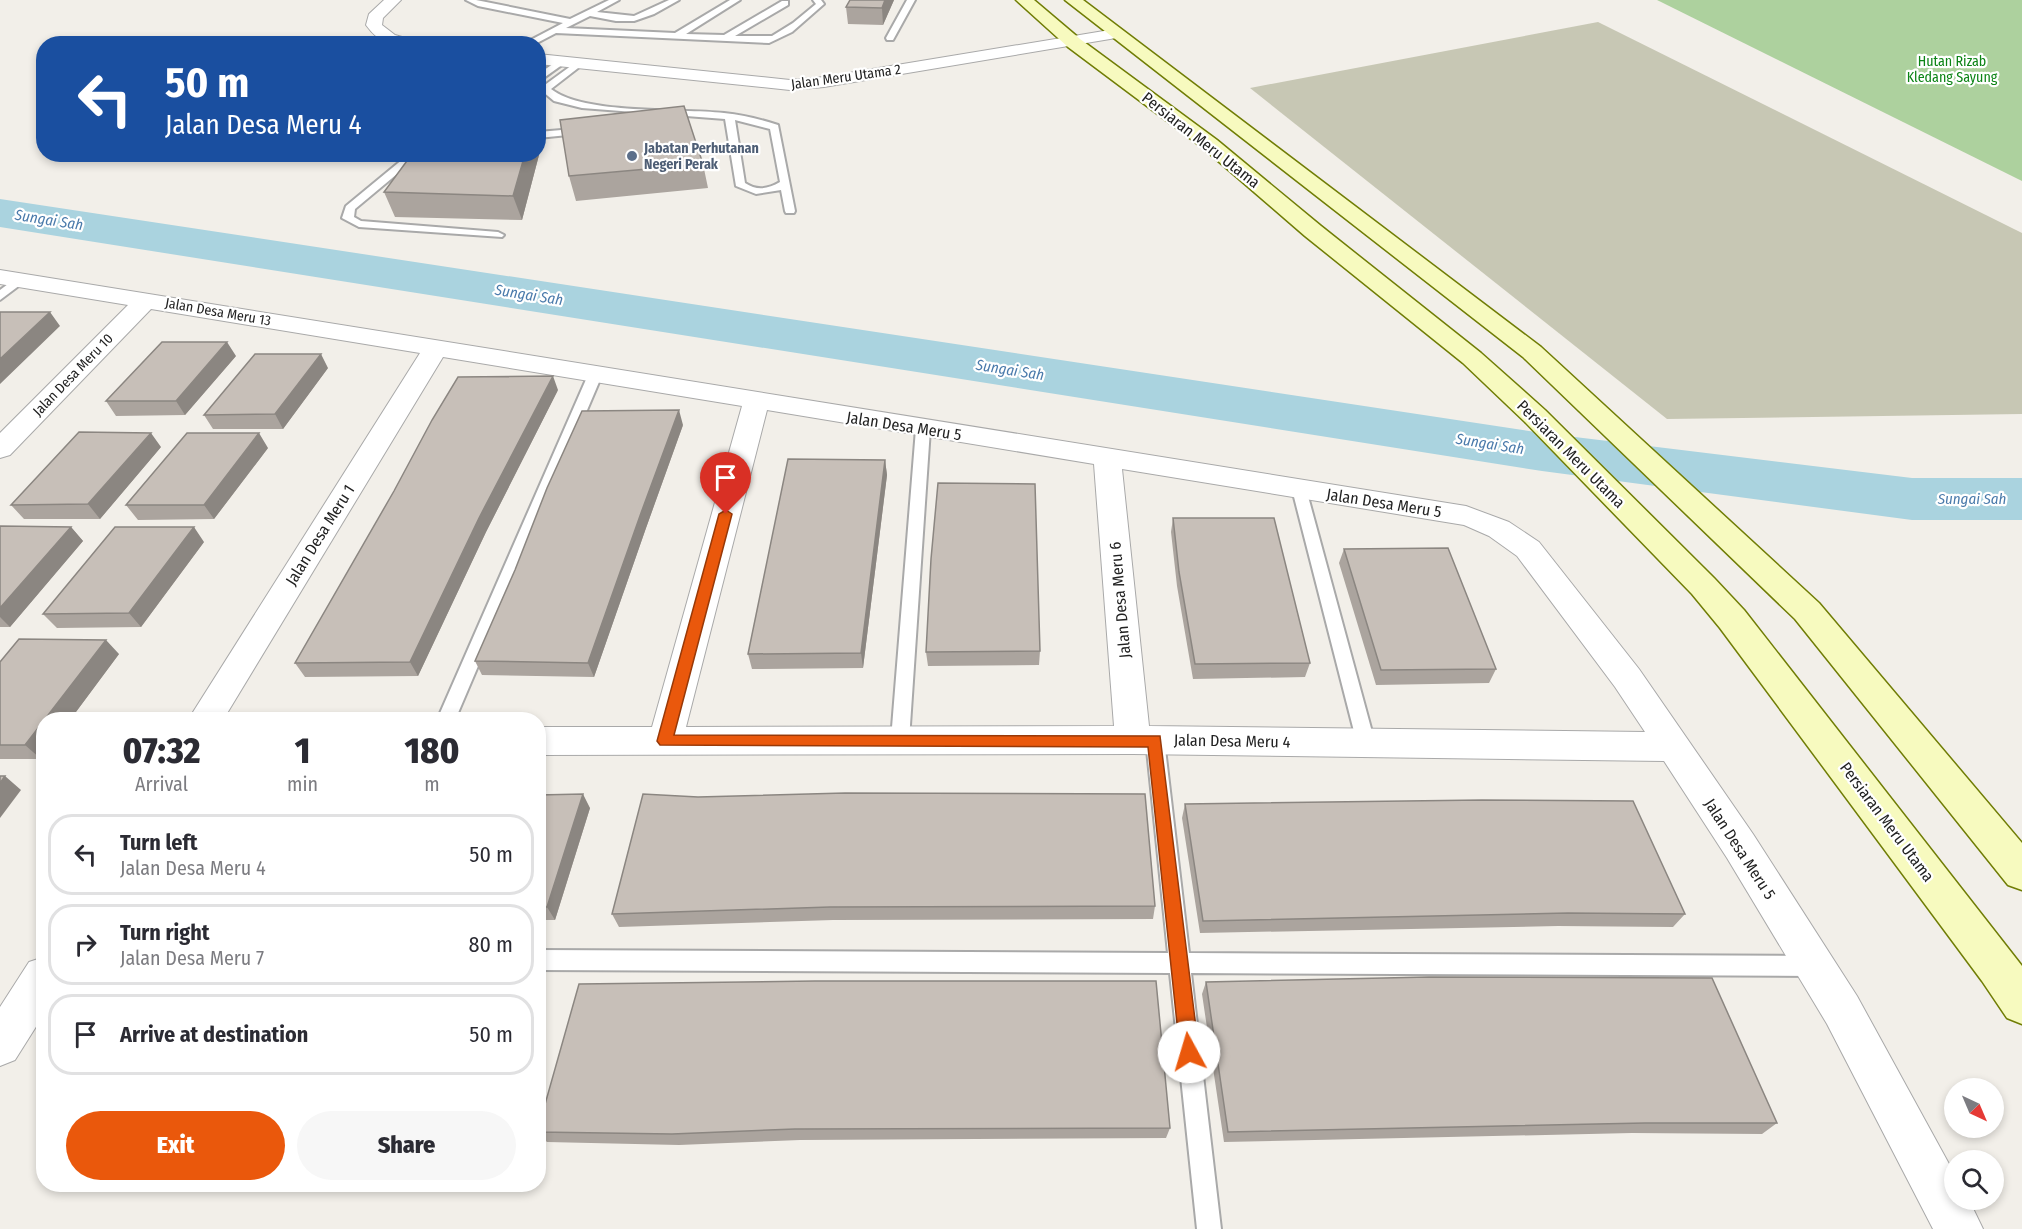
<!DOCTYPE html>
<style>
:root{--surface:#fff;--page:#f7f7f7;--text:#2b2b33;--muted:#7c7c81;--line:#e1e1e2;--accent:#ea580c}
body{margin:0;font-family:"Fira Sans Condensed",sans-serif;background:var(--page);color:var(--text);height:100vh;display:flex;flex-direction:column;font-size:22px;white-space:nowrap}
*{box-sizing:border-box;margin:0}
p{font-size:20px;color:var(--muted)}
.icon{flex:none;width:33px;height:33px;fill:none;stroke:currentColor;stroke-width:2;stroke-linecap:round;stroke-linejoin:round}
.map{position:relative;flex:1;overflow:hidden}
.panel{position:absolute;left:36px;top:712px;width:510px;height:480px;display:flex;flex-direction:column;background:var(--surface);border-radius:24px;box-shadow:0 3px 9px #0003}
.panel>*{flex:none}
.top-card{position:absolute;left:36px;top:36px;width:510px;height:126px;border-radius:24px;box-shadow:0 3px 9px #0003;background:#1a4fa0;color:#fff;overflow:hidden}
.needle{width:39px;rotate:136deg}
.buttons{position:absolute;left:1944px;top:1078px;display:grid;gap:12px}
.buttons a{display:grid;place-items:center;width:60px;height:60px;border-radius:50%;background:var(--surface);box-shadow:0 3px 9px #0003;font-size:30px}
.pin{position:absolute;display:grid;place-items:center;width:51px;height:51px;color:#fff;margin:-62px -26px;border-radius:50% 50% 50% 0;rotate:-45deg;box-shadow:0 0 6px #0007}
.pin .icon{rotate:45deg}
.me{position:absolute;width:66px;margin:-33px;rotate:354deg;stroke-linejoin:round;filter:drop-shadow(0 0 4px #0008)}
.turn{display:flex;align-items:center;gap:21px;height:126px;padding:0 30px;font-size:27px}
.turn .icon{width:78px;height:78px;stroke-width:2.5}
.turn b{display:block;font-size:42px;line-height:51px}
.eta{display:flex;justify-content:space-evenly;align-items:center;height:102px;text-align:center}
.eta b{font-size:36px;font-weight:800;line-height:42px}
.button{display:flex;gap:12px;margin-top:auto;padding:12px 30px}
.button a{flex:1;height:69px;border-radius:36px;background:var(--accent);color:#fff;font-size:24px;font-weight:800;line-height:69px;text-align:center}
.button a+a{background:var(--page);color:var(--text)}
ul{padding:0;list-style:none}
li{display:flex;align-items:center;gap:18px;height:81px;margin:0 12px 9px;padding:0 18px;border:3px solid var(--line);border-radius:24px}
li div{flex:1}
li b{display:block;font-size:22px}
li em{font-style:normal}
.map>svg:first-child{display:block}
</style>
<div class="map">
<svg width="2022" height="1229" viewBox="0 0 2022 1229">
<rect width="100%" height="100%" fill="#f2efe9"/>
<path fill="#c7c7b4" d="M1598,22l424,211v181l-355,5 -417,-331z"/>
<path fill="#add19e" d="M1657,0h365v181z"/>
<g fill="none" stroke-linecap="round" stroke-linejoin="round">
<path fill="#aad3df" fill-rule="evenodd" d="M0,199l1542,234 370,45h110v42h-110l-370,-49 -1542,-244z"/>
<defs>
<path id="lane" d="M466,0h10l94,19 39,-19h10l-22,12 37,4 35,-16h10l-25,14 -20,7h-18l-26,-5 -24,12 109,5 55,-33h10l-54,34 38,1 58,-34h6v4l-53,31h37l21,-13 23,-19 -3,-4h8l3,4 -32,28 -23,11 -213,-10 -21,11h-12l40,-21 -85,-17z
M907,0h8l-22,40h-6l-1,-2z
M559,60l7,2 -28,20v-8z
M579,60l4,3 -1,2 -31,24c33,26 129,19 173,24 19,2 36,6 54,12l17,86 -1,2h-8l-1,-2 -4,-21 -25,4 -20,-8 -11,-67 -143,-11 -28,-7 -12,-10v-4zM735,120l35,9 10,53c-12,7 -23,9 -35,1z
M585,128l5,3 -2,2 -50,5v-6z
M409,154h12l-66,55 -1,8 7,4 137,11 6,3 -2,2 -143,-10 -17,-9 4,-12z
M20,275l4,1v6l-24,18v-10z
M595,371l7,4 -147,345h-18l151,-345z
M923,425l7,4 -21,311 -3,5 -6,2 -6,-2 -3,-5 25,-311z
M1299,484l7,5 69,254 -3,5 -6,2 -6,-2 -3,-5 -65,-254z
M1155,733l6,2 3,5 25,213 625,3 8,3 3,7 -3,7 -8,3 -623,-3 30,256h-24l-27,-256 -632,-3v-20l630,3 -22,-213 3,-5z"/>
<path id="street" d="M384,0h17l-18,18 -1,7 13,10 21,6 2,3c-25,0 -36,3 -52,-19l3,-11z
M1116,29l6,2 2,3 -2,3 -298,50 -34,3 -252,-26v-10l252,26 34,-3z
M0,270l1466,236 43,16 30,20 100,127 114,165 104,162 97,177v27h15l14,29h-50l-106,-205 -100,-166 -63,-97 -531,-7 -595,1v-28h114l90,-321 -299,-49 -220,363h-35l232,-367 -269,-44 -141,146 -10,3v-25l128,-128 -128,-21zM767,410l327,54 20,262 -428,1zM1122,469l342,56 25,11 28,20 98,131 30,45 -496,-6z
M44,957v57l-29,46 -15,6v-59l29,-45z"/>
<path id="secondary" d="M1016,0h18l46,39 137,101 104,86 160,127 64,57 169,168 30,32 278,356v58l-15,-6 -25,-37 -262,-353 -28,-34 -167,-172 -62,-59 -158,-127 -102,-88 -135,-101z
M1065,0h18l458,347 278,256 203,240v47l-14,-5 -213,-266 -272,-262z"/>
</defs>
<use href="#lane" stroke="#a9a9a9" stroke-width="4"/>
<use href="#street" stroke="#a9a9a9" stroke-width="2"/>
<use href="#secondary" stroke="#707d05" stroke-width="3"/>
<use href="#lane" fill="#fff" fill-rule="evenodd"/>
<use href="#street" fill="#fff" fill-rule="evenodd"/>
<use href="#secondary" fill="#f7fabf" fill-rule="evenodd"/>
</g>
<path fill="#aba49e" d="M850,0h44l-11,25 -35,-1 -2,-17z
M539,155l-17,65 -127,-3 -11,-25z
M703,164l5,24 -132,13 -7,-25z
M236,356l-51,59 -69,1 -10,-15z
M328,368l-45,61h-70l-9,-14z
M558,390l-72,142 -68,144 -113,1 -10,-14z
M683,425l-37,103 -52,149 -112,-2 -7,-14z
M161,447l-61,72h-76l-13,-14z
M268,448l-54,71 -76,1 -12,-15z
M885,460l2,15 -24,193 -111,1 -4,-15z
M1173,518l137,145 -5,14 -112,2 -16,-93 -6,-54z
M0,526l71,1 12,14 -73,86h-10z
M204,542l-63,85 -84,1 -14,-14z
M1344,549l152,120 -7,14 -113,2 -37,-122z
M1040,651l-1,14 -111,1 -2,-14z
M119,654l-78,105h-41v-97z
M643,794l512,112 -2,13 -320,1 -214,7 -7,-13z
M538,795l52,13 -35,112h-17z
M1185,804l500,110 -12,13 -115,-1 -358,7 -18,-115z
M1206,982l571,141 -15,11 -130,-1 -408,9 -22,-148z
M1170,1128l-4,10 -366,2 -121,5 -132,-3 -9,-9v-4z"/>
<path fill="#8b8681" d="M885,0h9l-11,25 -1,-17z
M538,153l1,2 -17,65 -9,-24 12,-42h13z
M50,312l10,14 -60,58v-25z
M227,342l9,14 -51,59 -9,-14z
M321,354l7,14 -45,61 -8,-15z
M553,376l5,14 -72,142 -68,144 -8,-14 69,-144z
M679,410l4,15 -37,103 -52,149 -6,-14 53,-150z
M151,433l10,14 -61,72 -12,-15z
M259,433l9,15 -54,71 -10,-14z
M885,460l2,15 -24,193 -2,-15z
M71,527l12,14 -73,86 -10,-10v-9z
M194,527l10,15 -63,85 -12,-14z
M106,640l13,14 -49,66h-26z
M44,721v34l-3,4 -16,-14z
M5,776l16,14 -21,28v-35z
M583,794l7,14 -35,112 -8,-13z"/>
<path fill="#c7bfb8" stroke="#8b8681" stroke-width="1.5" d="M850,0h35l-3,8 -36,-1z
M684,106l19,58 -134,12 -9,-56z
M412,154h113l-12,42 -129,-4z
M0,312h50l-50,47z
M162,342h65l-51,59h-70z
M255,354h66l-46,60 -71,1z
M553,376l-74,142 -69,144 -115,1 99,-172 38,-71 26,-43z
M679,410l-38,103 -53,150 -113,-2 40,-91 32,-82 35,-77z
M79,432l72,1 -63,71 -77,1z
M187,433h72l-55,72h-78z
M788,459l97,1 -24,193 -113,1z
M938,483l97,1 5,167 -114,1 5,-93z
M1173,518h101l36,145 -115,1 -16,-92z
M0,526l71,1 -71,81z
M115,527h79l-65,86 -86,1z
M1448,548l48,121 -115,1 -37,-121z
M19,639l87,1 -81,105h-25v-83z
M0,776h5l-5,7z
M845,793l300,1 10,112 -325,1 -218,7 31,-120 55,3z
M583,794l-36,113h-9v-112z
M1482,800l151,1 52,113 -117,-1 -365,8 -18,-117z
M1429,977l283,1 65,145h-132l-417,9 -22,-150z
M815,981h341l14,147 -375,1 -123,5 -134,-2v-3l41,-145z"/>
<path fill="#ea580c" stroke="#983908" stroke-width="1.5" d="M726,510l6,4 -58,221 486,1 39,316 -3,7 -7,2 -6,-2 -3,-7 -32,-305 -488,-2 -3,-4 62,-227z"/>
<circle fill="#5c6f8a" stroke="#fff" stroke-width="2" cx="632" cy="156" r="6"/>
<g text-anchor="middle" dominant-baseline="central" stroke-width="4.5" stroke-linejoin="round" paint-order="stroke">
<g font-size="14" fill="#0c8416" stroke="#fff">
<text x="1952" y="61">Hutan Rizab<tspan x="1952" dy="16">Kledang Sayung</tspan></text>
</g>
<g font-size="14" fill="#222" stroke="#fff">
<text transform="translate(846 77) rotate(-8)">Jalan Meru Utama 2</text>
<text transform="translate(218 312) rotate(10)">Jalan Desa Meru 13</text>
<text transform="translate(73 375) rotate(-46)">Jalan Desa Meru 10</text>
</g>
<g font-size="14" font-weight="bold" fill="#4e5e75" stroke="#fff" text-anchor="start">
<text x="644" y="148">Jabatan Perhutanan<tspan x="644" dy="16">Negeri Perak</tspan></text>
</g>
<g font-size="15" font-style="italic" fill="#4a7aab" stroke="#fff">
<text transform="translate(49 220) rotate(9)">Sungai Sah</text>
<text transform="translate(529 295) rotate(9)">Sungai Sah</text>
<text transform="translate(1010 370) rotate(9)">Sungai Sah</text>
<text transform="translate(1490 444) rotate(9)">Sungai Sah</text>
<text x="1972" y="499">Sungai Sah</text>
</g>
<g font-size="16" fill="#222" stroke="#fff">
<text transform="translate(1201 140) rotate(38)">Persiaran Meru Utama</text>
<text transform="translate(904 426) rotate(9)">Jalan Desa Meru 5</text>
<text transform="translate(1571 454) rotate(45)">Persiaran Meru Utama</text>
<text transform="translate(1384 503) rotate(9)">Jalan Desa Meru 5</text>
<text transform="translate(320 535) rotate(-58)">Jalan Desa Meru 1</text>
<text transform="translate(1120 600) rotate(-95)">Jalan Desa Meru 6</text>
<text transform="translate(1232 741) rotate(1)">Jalan Desa Meru 4</text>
<text transform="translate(1887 822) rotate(53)">Persiaran Meru Utama</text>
<text transform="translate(1740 849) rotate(57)">Jalan Desa Meru 5</text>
</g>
</g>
</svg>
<div class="buttons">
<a><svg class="needle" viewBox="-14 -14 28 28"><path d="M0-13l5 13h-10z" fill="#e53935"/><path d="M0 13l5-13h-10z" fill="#7c7c81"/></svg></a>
<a><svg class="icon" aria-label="search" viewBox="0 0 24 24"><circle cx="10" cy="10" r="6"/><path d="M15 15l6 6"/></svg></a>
</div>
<div class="pin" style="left:726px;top:514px;background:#d93025"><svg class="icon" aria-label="arrive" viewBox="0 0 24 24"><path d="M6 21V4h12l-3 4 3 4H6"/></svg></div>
<svg class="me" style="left:1189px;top:1052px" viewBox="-20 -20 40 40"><circle r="19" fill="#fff"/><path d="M0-13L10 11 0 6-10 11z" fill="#ea580c"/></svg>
<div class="top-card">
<div class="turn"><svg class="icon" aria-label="left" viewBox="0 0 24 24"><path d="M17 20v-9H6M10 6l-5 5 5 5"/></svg><div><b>50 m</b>Jalan Desa Meru 4</div></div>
</div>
<section class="panel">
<div class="eta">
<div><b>07:32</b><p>Arrival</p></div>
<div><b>1</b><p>min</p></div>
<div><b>180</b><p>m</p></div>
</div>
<ul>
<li><svg class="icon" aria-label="left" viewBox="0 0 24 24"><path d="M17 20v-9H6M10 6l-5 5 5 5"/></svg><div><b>Turn left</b><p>Jalan Desa Meru 4</p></div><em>50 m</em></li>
<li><svg class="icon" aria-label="right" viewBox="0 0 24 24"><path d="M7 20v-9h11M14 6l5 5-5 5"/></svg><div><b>Turn right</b><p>Jalan Desa Meru 7</p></div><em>80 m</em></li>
<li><svg class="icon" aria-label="arrive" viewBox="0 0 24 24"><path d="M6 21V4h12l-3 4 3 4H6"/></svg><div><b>Arrive at destination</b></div><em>50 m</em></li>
</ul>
<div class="button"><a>Exit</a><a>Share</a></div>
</section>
</div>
